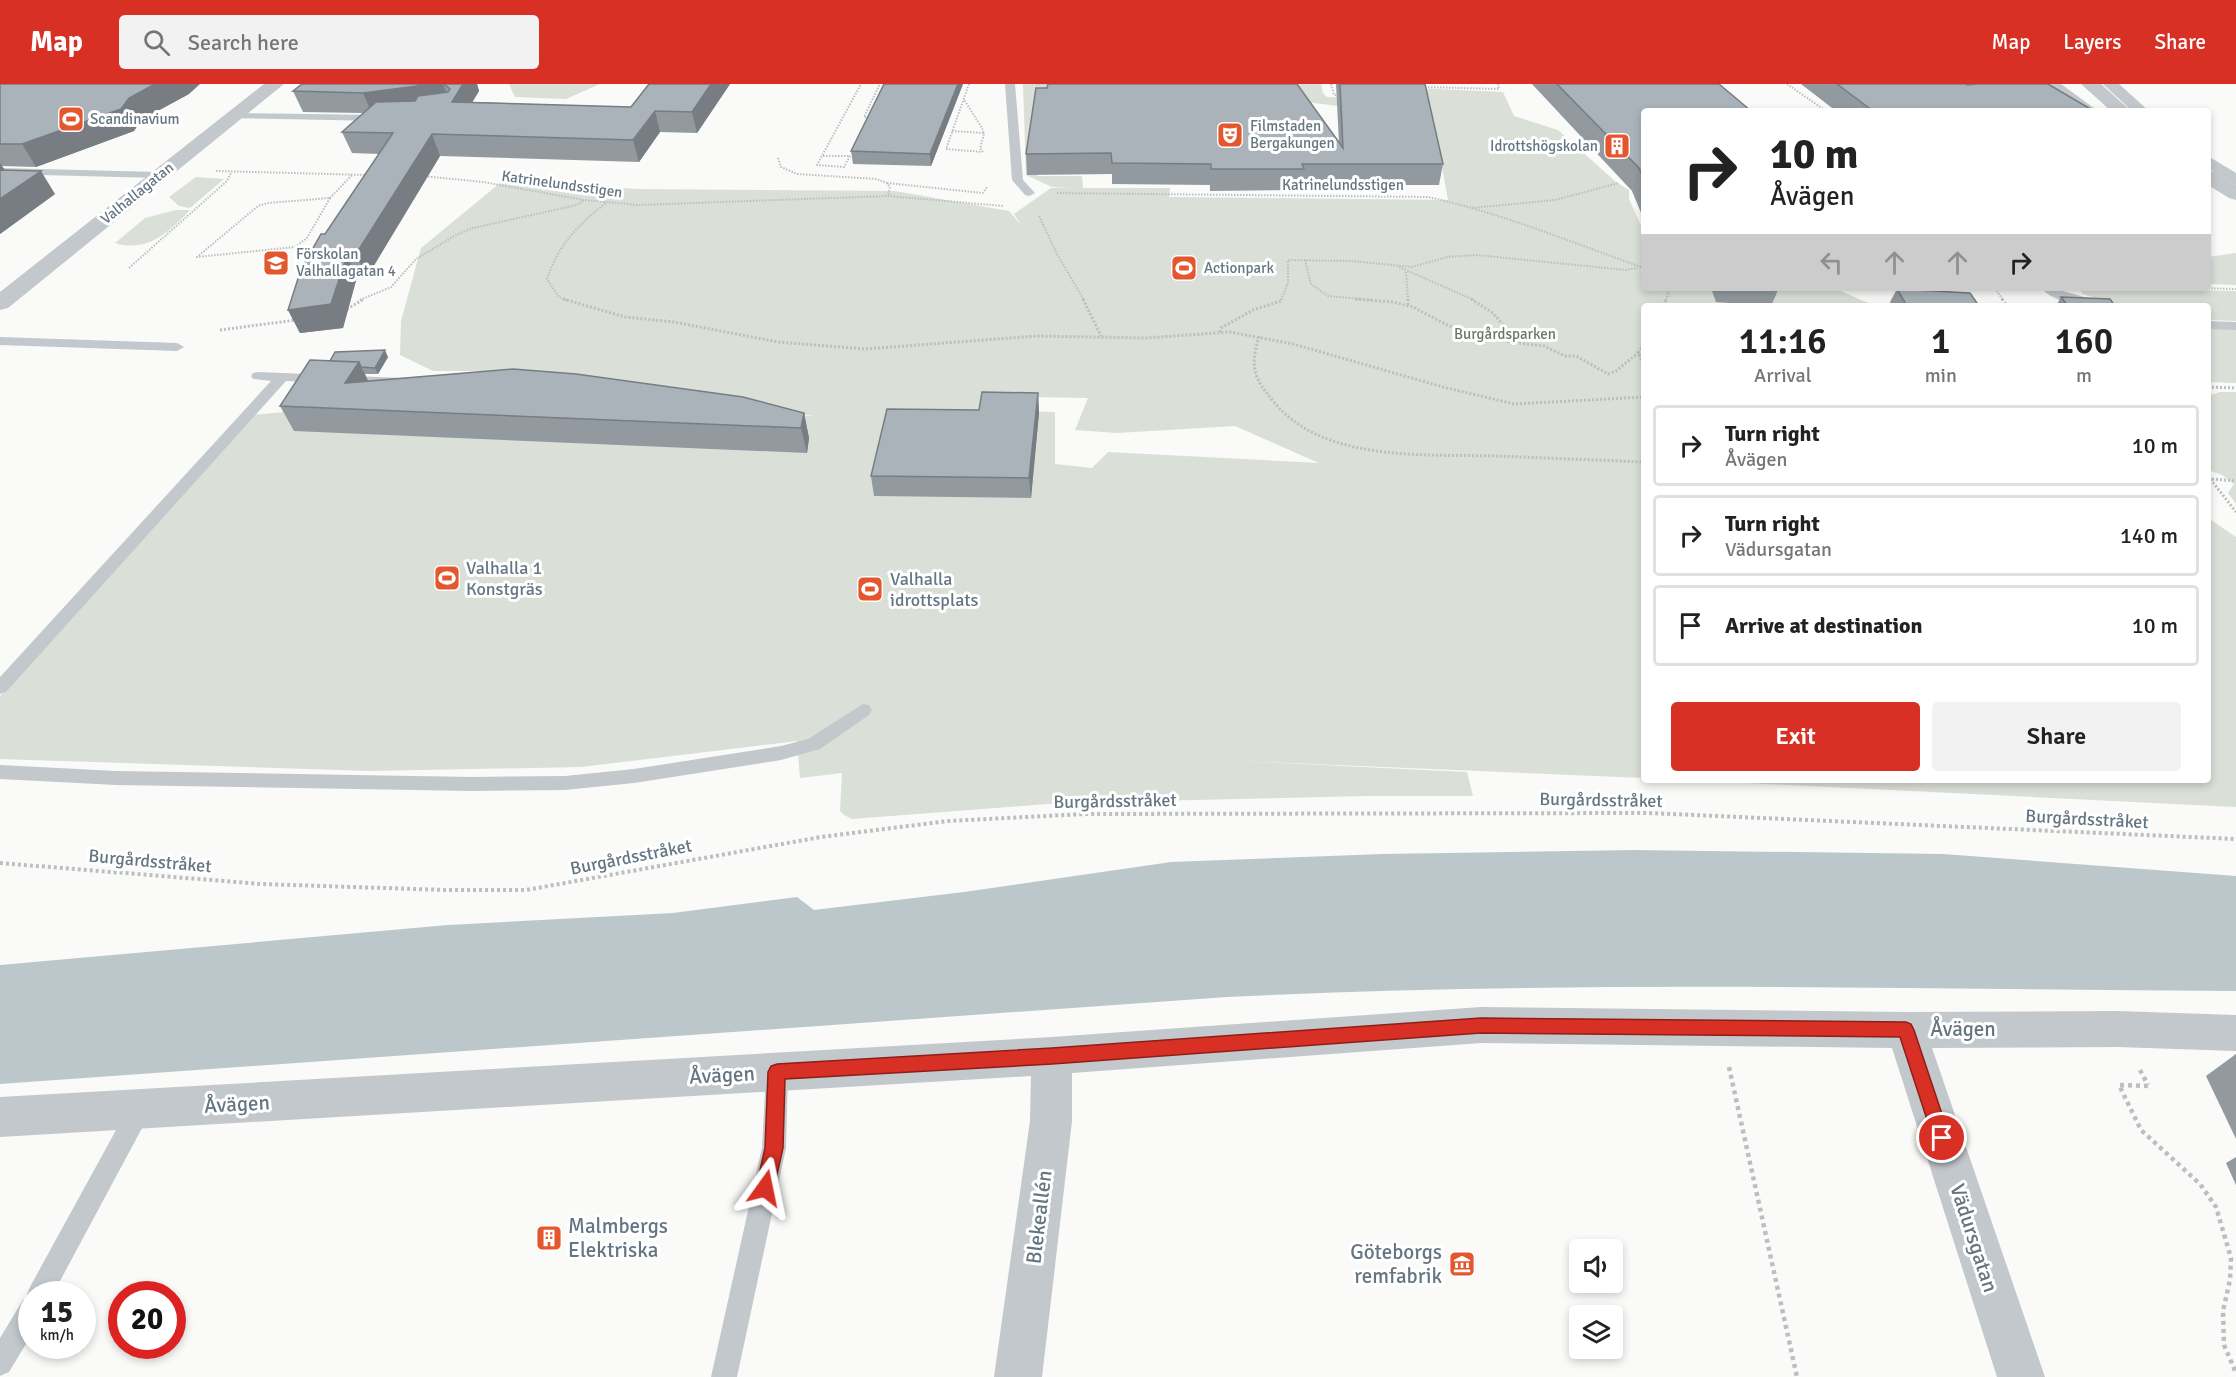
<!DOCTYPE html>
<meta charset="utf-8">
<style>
:root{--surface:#fff;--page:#f2f2f2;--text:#222;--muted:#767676;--line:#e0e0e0;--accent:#d93025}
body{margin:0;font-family:Signika,sans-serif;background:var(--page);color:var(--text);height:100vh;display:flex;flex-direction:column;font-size:22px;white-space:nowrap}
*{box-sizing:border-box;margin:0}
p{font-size:20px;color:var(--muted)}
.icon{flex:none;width:33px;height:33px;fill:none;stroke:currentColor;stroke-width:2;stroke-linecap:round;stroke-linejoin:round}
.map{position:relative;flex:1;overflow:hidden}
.side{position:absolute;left:1641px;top:219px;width:570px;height:480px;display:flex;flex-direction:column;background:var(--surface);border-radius:6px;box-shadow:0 3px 9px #0003}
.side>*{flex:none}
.top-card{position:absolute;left:1641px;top:24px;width:570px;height:183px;border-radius:6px;box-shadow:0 3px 9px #0003;background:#fff;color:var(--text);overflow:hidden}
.tools{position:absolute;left:1569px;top:1155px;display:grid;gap:12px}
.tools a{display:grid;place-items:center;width:54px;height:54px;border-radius:6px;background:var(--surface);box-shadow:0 3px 9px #0003;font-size:30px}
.speed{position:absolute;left:18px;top:1197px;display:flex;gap:12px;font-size:30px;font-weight:700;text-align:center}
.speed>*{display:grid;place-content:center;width:78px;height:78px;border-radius:50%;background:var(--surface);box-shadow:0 3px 9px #0003;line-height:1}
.speed small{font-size:15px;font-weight:400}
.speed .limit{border:9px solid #d22;background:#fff;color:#111}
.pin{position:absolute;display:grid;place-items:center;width:51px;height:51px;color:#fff;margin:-26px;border:3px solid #fff;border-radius:50%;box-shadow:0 2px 6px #0007}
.me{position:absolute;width:66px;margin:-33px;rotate:12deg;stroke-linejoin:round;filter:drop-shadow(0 0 4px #0008)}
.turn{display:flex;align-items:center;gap:21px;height:126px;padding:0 30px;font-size:27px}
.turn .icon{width:78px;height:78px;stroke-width:2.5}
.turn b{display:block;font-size:42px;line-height:51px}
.lanes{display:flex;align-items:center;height:57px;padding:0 30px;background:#0003;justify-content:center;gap:30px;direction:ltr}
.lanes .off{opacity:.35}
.eta{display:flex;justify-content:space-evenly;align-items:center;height:102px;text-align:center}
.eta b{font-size:36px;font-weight:600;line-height:42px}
.cta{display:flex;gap:12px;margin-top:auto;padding:12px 30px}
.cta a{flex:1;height:69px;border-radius:6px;background:var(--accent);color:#fff;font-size:24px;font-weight:600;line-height:69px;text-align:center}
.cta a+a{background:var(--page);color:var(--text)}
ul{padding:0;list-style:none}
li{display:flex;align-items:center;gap:18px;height:81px;margin:0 12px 9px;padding:0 18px;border:3px solid var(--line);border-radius:6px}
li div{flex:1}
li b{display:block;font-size:22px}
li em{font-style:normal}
header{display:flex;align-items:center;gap:36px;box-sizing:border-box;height:84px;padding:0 30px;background:var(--accent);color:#fff}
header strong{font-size:28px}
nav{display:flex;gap:33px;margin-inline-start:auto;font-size:21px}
.search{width:420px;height:54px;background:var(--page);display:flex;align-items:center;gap:15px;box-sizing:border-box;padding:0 21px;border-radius:6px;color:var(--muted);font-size:22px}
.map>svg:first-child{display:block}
</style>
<header>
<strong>Map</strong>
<div class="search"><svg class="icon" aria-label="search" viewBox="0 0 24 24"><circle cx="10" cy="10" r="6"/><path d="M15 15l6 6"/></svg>Search here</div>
<nav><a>Map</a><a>Layers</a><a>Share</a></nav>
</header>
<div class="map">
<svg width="2236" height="1293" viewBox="0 0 2236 1293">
<rect width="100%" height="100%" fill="#fafaf8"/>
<path fill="#dadfd7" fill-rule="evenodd" d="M509,0h91l-34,15 -51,-2z
M1023,0h39l-23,69 -2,23h45l1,12h87l-1,9 279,3 -15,-82 -151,-19 -1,-15h40l2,9 4,4 19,1 68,-10 89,4 11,24 44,14 58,52 13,8v9l15,33v56h190l41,18h-231v472l-429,-18 252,12 6,24h-107l-306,7 -208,16 -8,-4 -4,-4 2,-38 -42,5 -3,-37 -216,26 -212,4 -369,-12v-63l252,-281 77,-7 456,11 29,-4 -32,1 -157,-23 -85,-22h-107l-33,-16 1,-34 20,-73 84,-69 131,10 259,2 114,20 13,15 -8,-12 37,-26h21l-20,-1 -26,-12zM1032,313l56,1 -13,32 42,3 118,-7 84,37 -211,-11 -16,16 -37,-4v-52l-73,-2z
M196,93l28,2 -34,29 -11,-2 -10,-9z
M176,126h14c-21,22 -42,43 -75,33l30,-25z
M2236,169v32l-28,-1v-27z
M2082,204l154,3v30l-28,-1v-14h-88l-37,-12 -4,-5z
M2208,243l28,2v54l-28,-1z
M2220,308h16v112l-8,-11 6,-9 -12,-9 -14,-5v-74z
M2208,434l28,19v270l-551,-27h523z"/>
<path fill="#bbc7cb" d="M1634,766l309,4 293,22v115c-336,-2 -673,-11 -1009,6l-1227,87v-119l448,-40 225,-12 124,-16 17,13 150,-18 207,-30 212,-8z"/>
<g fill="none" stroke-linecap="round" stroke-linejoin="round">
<path stroke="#bbbfc2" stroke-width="2" stroke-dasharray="1.5 1.5" stroke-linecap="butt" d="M969,0l-23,65 36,3
M1036,0h17
M1331,0l3,11 6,1
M1787,0l39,27
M1422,3l77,2 -1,-5
M963,14l19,30 2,6 -4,14 3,4
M872,33h-8l16,-33
M952,47l32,2
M823,72h27l-6,11 -27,-2 44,-81
M778,74l3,9 16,7 79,5 11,4 3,4 -2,9
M216,87l151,4
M422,92l61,6 101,18 54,5 250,-9 115,10
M887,99l96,10 4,-6
M1057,109l371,4c74,16 145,46 216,71
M330,114l-23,40 -12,9 -98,10 61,-51 10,-3z
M330,114l22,-23
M1472,124l83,-8 64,-17
M1039,132l18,38 27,46
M1305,176l6,24 17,12 44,4
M1399,183l75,33
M129,184l98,-87 4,-8
M1406,188l2,28
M1995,204l8,12
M2199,204l37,1
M360,216l31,-13 25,-28 40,-24 17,-7 104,-23 7,-5
M567,216l-8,-3 -12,-18c11,-34 31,-54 59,-76
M1281,216l7,-17v-23l64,1 60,6 35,-10 29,-2 150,15 11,-2
M1666,216l4,-12"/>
<path stroke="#bbbfc2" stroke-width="3" stroke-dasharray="2 2" stroke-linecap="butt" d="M563,215l62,18 49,5 104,20 87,7 171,-13 110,2 84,-6 63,12 150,43 71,17 130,-7
M1083,215l18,37
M1355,215l38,3 20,5 34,18 39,14 58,7 21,10h11l32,18 8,-3 22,-18
M1408,215v6
M1471,215l22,14 25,29
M2002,215l5,7
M1664,222l2,-7
M347,225l17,-10
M220,246l76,-10
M1220,248l1,-4 32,-18 28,-9 1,-2
M1259,252c-9,32 -6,41 15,66 49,61 153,52 224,54 48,2 97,4 146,6
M1644,261l-6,8 6,12
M2208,303l28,1
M2208,392l28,36
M2212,395l24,2"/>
<path stroke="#bbbfc2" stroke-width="4" stroke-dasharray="3 3" stroke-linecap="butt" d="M0,779l261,21 185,6h80l295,-53 127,-16 137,-7 564,-1 587,26"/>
<path stroke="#bbbfc2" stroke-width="4.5" stroke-dasharray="4 4" stroke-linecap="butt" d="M1729,983l68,310
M2140,986l8,15
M2148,1002l-29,-1 22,45 59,54 16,23 15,51 -1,22 -7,31 1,34 12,28"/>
<path fill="#c3c8cc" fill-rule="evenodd" d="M1005,0h10l8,96 12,13 -6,3 -4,-1 -13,-15z
M234,29l146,2 5,3 -5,3 -150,-3v-4z
M0,84l159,4 5,3 -5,3 -159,-4z
M2041,204c20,0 43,10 63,15l2,3c-21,0 -49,-1 -65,-18z
M2208,237l28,1v8l-28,-1z
M0,253l177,6 7,4 -7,4 -177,-6z
M258,288l145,6 7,4 -7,4 -117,-5 -280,311 -6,2v-17l271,-296 -18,-2 -2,-3 2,-3z
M863,620l6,1 3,5 -3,5 -49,34 -39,11 -147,23 -69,7 -93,1 -356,-6 -116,-6v-14l116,6 356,6 93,-1 69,-7 147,-23 27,-7z
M777,978l8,3 3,7 -2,76 -49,229h-26l51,-229 4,-76 3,-7z
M140,1014l8,3 3,8 -3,8 -95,177h-21v40l-23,38 -9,4v-38l23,-38 6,-2 -2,-4 4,-9 101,-184z"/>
<path fill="#c3c8cc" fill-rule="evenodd" d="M2103,0h16l30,27h-17z
M2208,72l28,17v12l-28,-17z"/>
<path fill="#c3c8cc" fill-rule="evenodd" d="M264,0h20l-276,224 -8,2v-18z
M2040,0h21l37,27h-21z
M2081,0h20l30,27h-20z
M2208,86l7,2 21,13v15l-7,-2 -21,-13z
M1481,923l425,5 211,-1 119,4v36l-119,-4 -185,1 113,329h-48l-105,-329 -411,-5 -409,30v48l-30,256h-48l36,-256 1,-45 -1031,61v-40l1052,-60z"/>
</g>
<path fill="#929a9f" d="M0,0l189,10 -48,26 -7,11 -98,36 -34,-1 2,4 51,24 -55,40z
M302,0h175l2,7 -7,11 159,5 99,-23 -33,49 -37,-1 -21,30 -199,-6 -73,121h-10l-14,51 -43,5 -12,-23 37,-76 54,-80 -27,-1 -10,-21 21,-19 -60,-1 -10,-21z
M963,0l-32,82 -78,-2 -2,-13z
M1336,0h89l18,80 -4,21h-137v5l-92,1v-6l-98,-1v-10l-85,1 -1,-21 21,-66 292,55z
M1532,0h187l-75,27v109l-12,-29z
M1801,0h165l128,27h-258z
M1711,204h68l-8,18 -55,-4z
M1897,205l82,17h-87l-2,-4z
M2061,213l54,9h-59z
M388,273l-10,17h-13l3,7 436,32 5,25 -2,15 -513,-22 -14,-25 50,-45z
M1038,309l1,20 -8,85 -157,-2 -3,-20 108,-66z
M2236,970v85l-30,-63z
M2236,1073v28l-10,-22z"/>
<path fill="#777d82" d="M155,0h45l-11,10 -48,26 -7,11 -98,36 -14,-23 107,-46z
M419,0h24l8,20 -79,10 -9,-21z
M463,0h14l2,7 -19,32 -8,-21z
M711,0h19l-33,49 -5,-21z
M958,0h5l-32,82 -1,-12z
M655,27l5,21 -21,30 -6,-22z
M432,50l8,22 -73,121 -11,-23z
M0,79l9,13 -9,4z
M41,87l14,23 -55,40v-35z
M347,171l10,22 -14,51 -43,5 -12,-23z
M385,266l3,7 -10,17 -3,-6z
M359,278l12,25 -26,-4z
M1038,309l1,20 -8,85 -2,-20z
M804,329l5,25 -2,15 -6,-25z"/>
<path fill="#aab3b9" stroke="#777d82" stroke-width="1.5" d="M0,0h155l-26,14 -8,11 -99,35h-22z
M302,0h117l-2,2 -54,7 -70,-2z
M444,0h19l-11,18 179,5 18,-23h62l-19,28 -37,-1 -22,29 -201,-6 -76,120 -9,1 -16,49 -43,6 13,-41 20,-35h4l68,-101 -51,-1 34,-30 39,-1 3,-5 30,-4 2,-3z
M884,0h74l-28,70 -79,-3z
M1048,0h249l46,64 -3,-64h85l18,80h-141l2,5h-93v-5l-99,-1 -1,-10 -85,1 10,-66h11z
M1557,0h162l32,27h-107v69l-5,-12z
M1837,0h129l1,1 10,-1h71l46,27h-221z
M0,86l41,1 -41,28z
M1897,205l73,4 9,13h-72z
M2061,213l49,2 5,7h-47z
M385,266l-10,18 -14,-1 -2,-5 -29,-1 5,-9z
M310,276l49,2 -14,21 168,-14 63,5 167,23 61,16 -3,15 -521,-22z
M982,308l56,1 -9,85 -158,-2 16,-67 92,1z"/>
<path fill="#d93025" stroke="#8d1f18" stroke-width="1.5" d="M1481,934l425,4 5,2 3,6 36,108 -2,6 -6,3 -7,-3 -35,-107 -419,-4 -429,31 -267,15 -2,69 -9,40 -2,6 -7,3 -6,-3 -3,-6 9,-40 3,-76 3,-6 6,-2 275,-16z"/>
<defs>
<symbol id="stadium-square" viewBox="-11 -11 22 22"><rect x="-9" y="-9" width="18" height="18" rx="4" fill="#e4572e" stroke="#fff"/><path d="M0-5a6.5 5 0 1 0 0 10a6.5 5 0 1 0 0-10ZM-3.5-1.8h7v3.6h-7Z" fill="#fff"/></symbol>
<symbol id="theatre-square" viewBox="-11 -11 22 22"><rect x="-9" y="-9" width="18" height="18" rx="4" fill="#e4572e" stroke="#fff"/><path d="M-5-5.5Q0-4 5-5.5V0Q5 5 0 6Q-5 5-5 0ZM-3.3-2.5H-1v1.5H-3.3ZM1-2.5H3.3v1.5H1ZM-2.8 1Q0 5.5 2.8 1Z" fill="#fff"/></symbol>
<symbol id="building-square" viewBox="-11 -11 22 22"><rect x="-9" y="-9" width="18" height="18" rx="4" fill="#e4572e" stroke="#fff"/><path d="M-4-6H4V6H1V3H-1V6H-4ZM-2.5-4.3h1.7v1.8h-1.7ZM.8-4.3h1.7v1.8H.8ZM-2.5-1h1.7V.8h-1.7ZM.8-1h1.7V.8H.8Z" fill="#fff"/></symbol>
<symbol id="school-square" viewBox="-11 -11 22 22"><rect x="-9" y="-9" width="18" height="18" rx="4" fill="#e4572e" stroke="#fff"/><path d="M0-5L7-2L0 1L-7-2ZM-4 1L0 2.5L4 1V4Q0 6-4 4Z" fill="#fff"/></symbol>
<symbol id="museum-square" viewBox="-11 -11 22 22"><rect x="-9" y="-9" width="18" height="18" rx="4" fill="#e4572e" stroke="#fff"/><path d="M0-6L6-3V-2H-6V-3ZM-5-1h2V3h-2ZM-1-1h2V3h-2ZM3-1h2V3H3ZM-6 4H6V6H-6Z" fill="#fff"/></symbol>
</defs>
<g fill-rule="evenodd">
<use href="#stadium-square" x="56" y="20" width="30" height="30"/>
<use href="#theatre-square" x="1215" y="36" width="30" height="30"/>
<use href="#building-square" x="1602" y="47" width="30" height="30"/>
<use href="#school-square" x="261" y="164" width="30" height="30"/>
<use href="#stadium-square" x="1169" y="169" width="30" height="30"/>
<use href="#stadium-square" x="432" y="479" width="30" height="30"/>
<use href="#stadium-square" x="855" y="490" width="30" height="30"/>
<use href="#building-square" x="534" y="1139" width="30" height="30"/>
<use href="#museum-square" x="1447" y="1165" width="30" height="30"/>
</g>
<g text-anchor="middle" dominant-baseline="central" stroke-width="6" stroke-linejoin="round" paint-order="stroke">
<g font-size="15" fill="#657683" stroke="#fff" text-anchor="start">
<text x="90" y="35">Scandinavium</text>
<text x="1250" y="42">Filmstaden<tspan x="1250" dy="17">Bergakungen</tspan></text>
<text x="1598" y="62" text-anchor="end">Idrottshögskolan</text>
<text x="296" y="170">Förskolan<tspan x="296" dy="17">Valhallagatan 4</tspan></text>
<text x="1204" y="184">Actionpark</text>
</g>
<g font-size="15" fill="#657683" stroke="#fff">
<text transform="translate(562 100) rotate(8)">Katrinelundsstigen</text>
<text x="1343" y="101">Katrinelundsstigen</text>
<text transform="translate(137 109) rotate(-39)">Valhallagatan</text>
</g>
<g font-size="15" fill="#687a64" stroke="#fff">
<text x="1505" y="250">Burgårdsparken</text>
</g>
<g font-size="18" fill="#657683" stroke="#fff" text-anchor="start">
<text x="466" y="484">Valhalla 1<tspan x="466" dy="21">Konstgräs</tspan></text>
<text x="890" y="495">Valhalla<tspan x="890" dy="21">idrottsplats</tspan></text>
</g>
<g font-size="18" fill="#657683" stroke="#fff">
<text transform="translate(1601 716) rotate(1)">Burgårdsstråket</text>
<text transform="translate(1115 717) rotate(-1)">Burgårdsstråket</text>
<text transform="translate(2087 735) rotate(3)">Burgårdsstråket</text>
<text transform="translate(631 773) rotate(-11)">Burgårdsstråket</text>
<text transform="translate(150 777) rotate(5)">Burgårdsstråket</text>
</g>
<g font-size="21" fill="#657683" stroke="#fff">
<text x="1963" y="945">Åvägen</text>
<text transform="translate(722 991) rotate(-3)">Åvägen</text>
<text transform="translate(237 1020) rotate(-3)">Åvägen</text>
<text transform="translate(1039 1133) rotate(-83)">Blekeallén</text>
<text transform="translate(1974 1154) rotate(72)">Vädursgatan</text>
</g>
<g font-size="21" fill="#657683" stroke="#fff" text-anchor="start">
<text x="568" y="1142">Malmbergs<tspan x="568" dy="24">Elektriska</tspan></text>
<text x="1442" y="1168" text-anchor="end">Göteborgs<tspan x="1442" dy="24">remfabrik</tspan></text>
</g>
</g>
</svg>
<div class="tools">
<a><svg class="icon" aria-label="sound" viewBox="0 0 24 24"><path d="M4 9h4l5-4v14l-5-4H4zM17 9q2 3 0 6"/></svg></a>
<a><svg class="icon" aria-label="layers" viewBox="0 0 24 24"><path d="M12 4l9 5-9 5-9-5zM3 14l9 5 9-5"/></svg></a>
</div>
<div class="speed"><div>15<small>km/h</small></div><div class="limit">20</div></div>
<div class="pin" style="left:1942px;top:1054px;background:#d93025"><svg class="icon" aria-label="arrive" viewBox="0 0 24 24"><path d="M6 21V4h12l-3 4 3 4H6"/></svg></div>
<svg class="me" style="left:765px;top:1104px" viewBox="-20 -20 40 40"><path d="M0-17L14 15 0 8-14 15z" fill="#d93025" stroke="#fff" stroke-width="4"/></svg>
<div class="top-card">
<div class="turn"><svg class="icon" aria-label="right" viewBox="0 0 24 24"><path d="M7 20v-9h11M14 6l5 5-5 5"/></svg><div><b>10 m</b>Åvägen</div></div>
<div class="lanes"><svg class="icon off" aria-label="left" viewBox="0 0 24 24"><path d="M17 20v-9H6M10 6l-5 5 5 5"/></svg><svg class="icon off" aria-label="ahead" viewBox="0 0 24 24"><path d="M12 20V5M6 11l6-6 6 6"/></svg><svg class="icon off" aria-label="ahead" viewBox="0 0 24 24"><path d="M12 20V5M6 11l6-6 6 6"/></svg><svg class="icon" aria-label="right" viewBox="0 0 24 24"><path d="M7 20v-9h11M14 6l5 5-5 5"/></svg></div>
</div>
<section class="side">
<div class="eta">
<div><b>11:16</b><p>Arrival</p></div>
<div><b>1</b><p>min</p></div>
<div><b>160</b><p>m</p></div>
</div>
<ul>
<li><svg class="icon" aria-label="right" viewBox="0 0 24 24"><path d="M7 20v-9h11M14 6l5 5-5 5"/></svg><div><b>Turn right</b><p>Åvägen</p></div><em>10 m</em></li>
<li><svg class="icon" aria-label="right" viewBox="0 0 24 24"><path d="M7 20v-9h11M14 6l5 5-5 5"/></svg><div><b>Turn right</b><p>Vädursgatan</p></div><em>140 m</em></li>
<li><svg class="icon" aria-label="arrive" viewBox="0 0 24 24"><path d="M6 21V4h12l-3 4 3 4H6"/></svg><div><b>Arrive at destination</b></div><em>10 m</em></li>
</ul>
<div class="cta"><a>Exit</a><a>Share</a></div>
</section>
</div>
